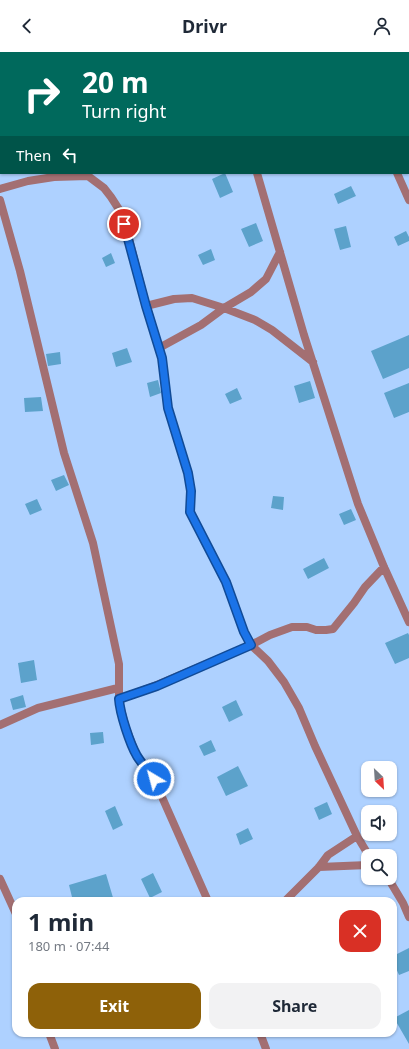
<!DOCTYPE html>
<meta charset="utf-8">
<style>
:root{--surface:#fff;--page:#f2f2f3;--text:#1f2937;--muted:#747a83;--accent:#8e6109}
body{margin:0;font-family:"Noto Sans",sans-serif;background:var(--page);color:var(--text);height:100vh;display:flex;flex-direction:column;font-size:15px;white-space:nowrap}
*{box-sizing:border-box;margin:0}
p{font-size:13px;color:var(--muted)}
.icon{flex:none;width:22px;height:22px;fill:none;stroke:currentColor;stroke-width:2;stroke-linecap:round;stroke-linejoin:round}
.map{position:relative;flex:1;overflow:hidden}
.details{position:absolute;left:12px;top:845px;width:385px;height:140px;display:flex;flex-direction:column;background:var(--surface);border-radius:12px;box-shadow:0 1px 3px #0004}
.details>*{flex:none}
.hud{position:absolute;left:0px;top:0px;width:409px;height:122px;box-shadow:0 1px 3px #0004;background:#00695c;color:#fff;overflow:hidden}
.needle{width:26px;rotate:155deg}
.controls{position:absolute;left:361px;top:709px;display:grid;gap:8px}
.controls a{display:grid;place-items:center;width:36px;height:36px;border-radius:8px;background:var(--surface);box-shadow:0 1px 3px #0004;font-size:20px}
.pin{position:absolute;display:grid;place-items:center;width:34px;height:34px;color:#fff;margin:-17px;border:2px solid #fff;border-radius:50%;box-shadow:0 1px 4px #0007}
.me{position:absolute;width:44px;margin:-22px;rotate:323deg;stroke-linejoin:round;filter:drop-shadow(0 0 3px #0008)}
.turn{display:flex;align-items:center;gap:14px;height:84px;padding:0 16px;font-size:18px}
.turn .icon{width:52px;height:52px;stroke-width:2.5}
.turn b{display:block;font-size:28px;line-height:34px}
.then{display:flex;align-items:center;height:38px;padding:0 16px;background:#0003;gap:8px;font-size:15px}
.round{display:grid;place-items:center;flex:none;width:42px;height:42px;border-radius:12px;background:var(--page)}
.summary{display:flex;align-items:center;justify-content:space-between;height:68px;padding:0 16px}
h1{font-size:24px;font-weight:700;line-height:30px}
.primary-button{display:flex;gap:8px;margin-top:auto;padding:8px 16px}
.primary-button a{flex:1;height:46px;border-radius:12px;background:var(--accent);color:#fff;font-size:16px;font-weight:700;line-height:46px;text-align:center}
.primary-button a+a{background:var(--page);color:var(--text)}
header{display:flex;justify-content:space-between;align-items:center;height:52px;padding:0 16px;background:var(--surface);font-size:18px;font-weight:700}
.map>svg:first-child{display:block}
</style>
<header><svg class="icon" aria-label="back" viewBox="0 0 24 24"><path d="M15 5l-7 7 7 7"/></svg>Drivr<svg class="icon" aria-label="person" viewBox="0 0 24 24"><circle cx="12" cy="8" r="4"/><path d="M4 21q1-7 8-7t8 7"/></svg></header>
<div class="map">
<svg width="409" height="997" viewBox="0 0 409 997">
<rect width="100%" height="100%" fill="#aed1ff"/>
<path fill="#5ca2cb" d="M225,121l8,19 -13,6 -8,-19z
M351,134l5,10 -18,8 -4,-10z
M256,171l7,18 -14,6 -8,-18z
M346,174l5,21 -11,3 -6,-21z
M406,179l3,6v4l-11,5 -4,-9z
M211,197l4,11 -12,5 -5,-10z
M111,201l4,10 -9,4 -4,-9z
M409,283v33l-26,11 -12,-28z
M127,296l5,14 -16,5 -4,-14z
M60,300l1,12 -13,2 -2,-12z
M158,328l3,13 -11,4 -3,-14z
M310,329l5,17 -16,5 -5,-17z
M409,331v29l-15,6 -10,-25z
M237,336l5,11 -12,5 -5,-10z
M41,345l2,14 -18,1 -1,-14z
M64,423l5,10 -13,6 -5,-11z
M273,444l11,1 -1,13 -12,-2z
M37,447l5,11 -12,5 -5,-11z
M351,457l5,11 -12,5 -5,-11z
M324,506l5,10 -21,11 -5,-10z
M408,581l1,2v23l-14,6 -10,-21z
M34,608l3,20 -16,3 -3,-20z
M23,643l3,12 -13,3 -3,-11z
M236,648l7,15 -14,7 -7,-15z
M103,680l1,11 -13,2 -1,-12z
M211,688l5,11 -12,5 -5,-10z
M238,714l10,20 -22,10 -9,-19z
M327,750l5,12 -13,6 -5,-12z
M115,754l8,19 -10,5 -8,-19z
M248,776l5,11 -13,6 -4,-11z
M153,821l9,19 -12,6 -9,-19z
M106,822l8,27h-41l-4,-16z
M409,896v23l-10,4 -6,-14v-5z
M409,958v34l-15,-26z"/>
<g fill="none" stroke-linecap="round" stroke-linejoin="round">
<path stroke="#a36f72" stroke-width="8" d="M139,0v1
M227,0l1,1
M341,0l1,1
M257,121l47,162 54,169 26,63 25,55
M397,121l12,27
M0,137l28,-8 26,-4 34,-1 16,12 7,9 9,14 9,28 16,62 17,57 6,50 20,65 3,18 -1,21 36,70 18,50 7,13 17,16 16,21 15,26 16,38 42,90 12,20
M0,148l20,71 44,182 29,90 26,121v38l7,26 11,29 17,22 54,122
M146,254l28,-7 18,-1 32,10 31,12 17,10 41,32
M159,296l42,-23 23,-17 27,-16 15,-13 14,-27
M119,647l38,-14 94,-40 19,-10 22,-8h15l9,3h10l7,-1 21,-26 11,-16 19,-20
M0,673l38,-17 80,-20
M319,815l49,-2
M388,826l15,25 6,14
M0,827l16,35
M285,849l34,-34 9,-12 29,-19
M49,981l6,16
M260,981l6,16"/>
</g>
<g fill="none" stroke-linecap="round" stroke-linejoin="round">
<defs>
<path id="route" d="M124,172l22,82 16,52 6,50 20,65 3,18 -1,21 36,70 18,50 7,13 -94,41 -38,13c1,15 11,45 18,57 5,8 12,16 17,23"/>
</defs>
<use href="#route" stroke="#114b97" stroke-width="10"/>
<use href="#route" stroke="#1a73e8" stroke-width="7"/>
</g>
</svg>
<div class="controls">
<a><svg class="needle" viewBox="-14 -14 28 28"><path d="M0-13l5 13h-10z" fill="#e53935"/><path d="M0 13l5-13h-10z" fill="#747a83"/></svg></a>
<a><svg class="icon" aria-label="sound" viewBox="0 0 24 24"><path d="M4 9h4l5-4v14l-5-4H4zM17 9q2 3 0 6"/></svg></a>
<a><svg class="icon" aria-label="search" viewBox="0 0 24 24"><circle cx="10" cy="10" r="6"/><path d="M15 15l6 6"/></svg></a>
</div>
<div class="pin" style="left:124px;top:172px;background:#d93025"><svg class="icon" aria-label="arrive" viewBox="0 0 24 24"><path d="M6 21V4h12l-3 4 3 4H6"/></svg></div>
<svg class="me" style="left:154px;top:727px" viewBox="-20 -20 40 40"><circle r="17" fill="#1a73e8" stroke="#fff" stroke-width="3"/><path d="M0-11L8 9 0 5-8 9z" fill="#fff"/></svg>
<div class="hud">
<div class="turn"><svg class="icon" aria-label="right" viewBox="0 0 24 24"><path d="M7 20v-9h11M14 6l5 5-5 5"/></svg><div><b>20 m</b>Turn right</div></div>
<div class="then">Then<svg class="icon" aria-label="left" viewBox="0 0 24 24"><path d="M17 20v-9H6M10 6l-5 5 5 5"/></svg></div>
</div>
<section class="details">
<div class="summary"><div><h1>1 min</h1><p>180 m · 07:44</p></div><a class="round" style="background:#d93025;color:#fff"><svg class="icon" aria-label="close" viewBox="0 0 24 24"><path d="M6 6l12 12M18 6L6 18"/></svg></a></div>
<div class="primary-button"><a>Exit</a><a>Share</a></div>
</section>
</div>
